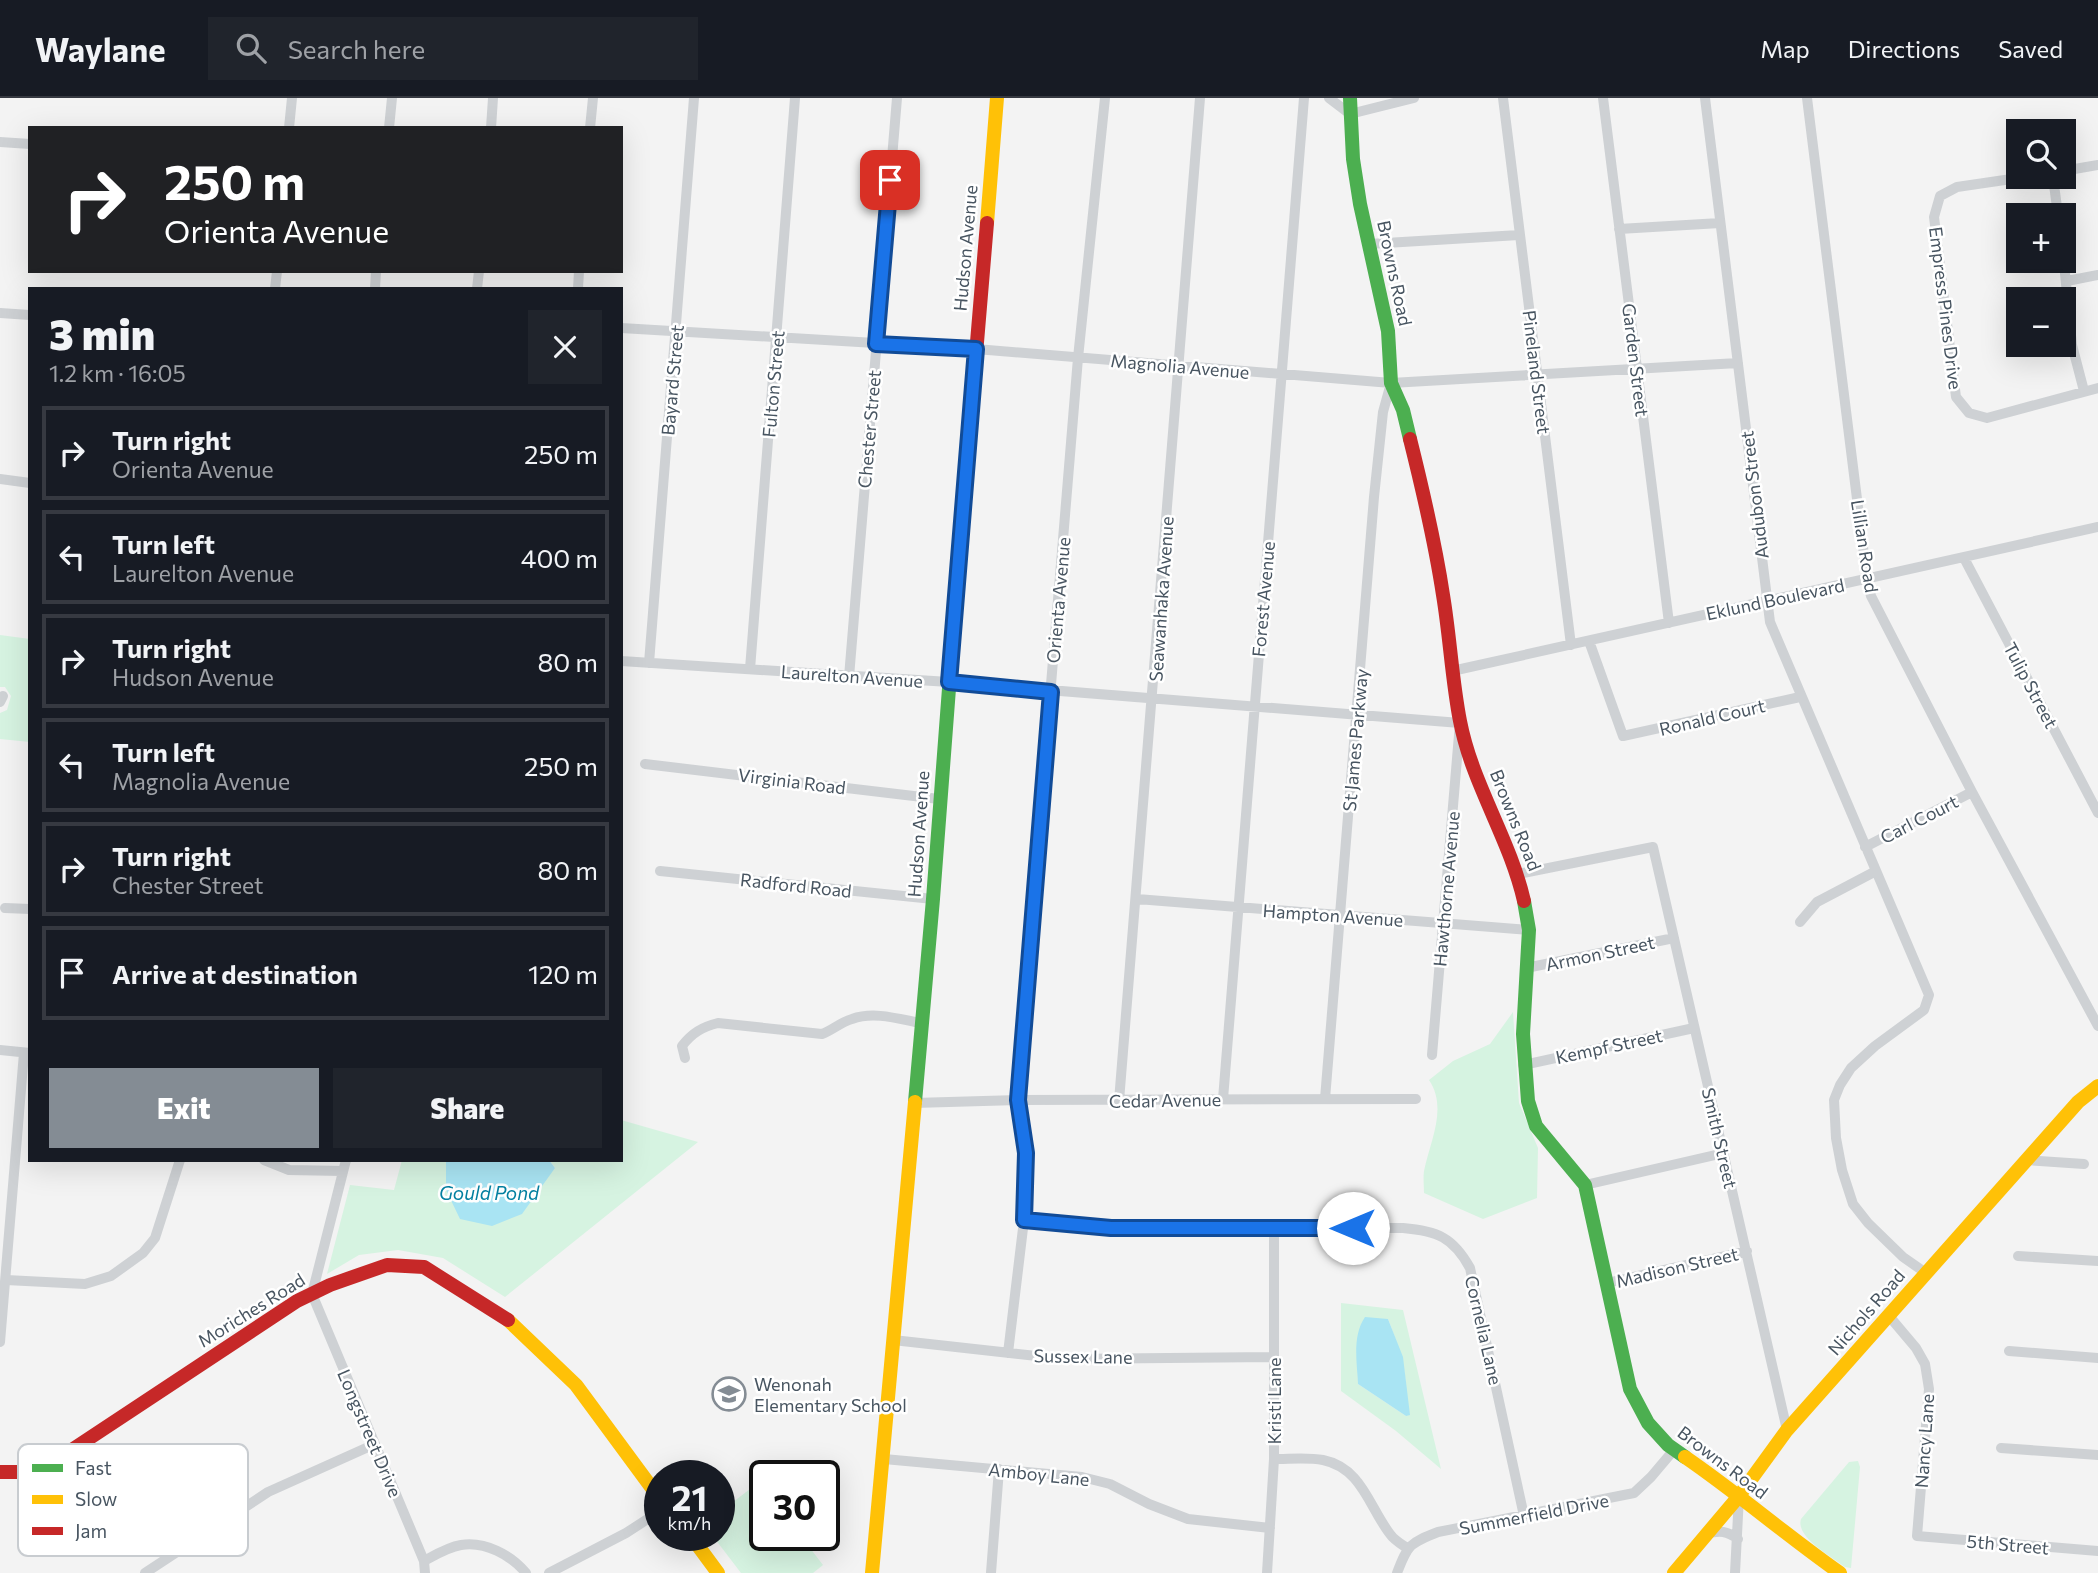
<!DOCTYPE html>
<meta charset="utf-8">
<style>
:root{--surface:#171b24;--page:#20242c;--text:#f1f3f6;--muted:#9ea1a6;--line:#363941;--accent:#848c94}
body{margin:0;font-family:Commissioner,sans-serif;background:var(--page);color:var(--text);height:100vh;display:flex;flex-direction:column;font-size:26px;white-space:nowrap}
*{box-sizing:border-box;margin:0}
p{font-size:23px;color:var(--muted)}
.icon{flex:none;width:38px;height:38px;fill:none;stroke:currentColor;stroke-width:2;stroke-linecap:round;stroke-linejoin:round}
.map{position:relative;flex:1;overflow:hidden}
.sheet{position:absolute;left:28px;top:189px;width:595px;height:875px;display:flex;flex-direction:column;background:var(--surface);border-radius:0px;box-shadow:0 7px 28px #0002}
.sheet>*{flex:none}
.hud{position:absolute;left:28px;top:28px;width:595px;height:147px;border-radius:0px;box-shadow:0 7px 28px #0002;background:#202124;color:#fff;overflow:hidden}
.buttons{position:absolute;left:2006px;top:21px;display:grid;gap:14px}
.buttons a{display:grid;place-items:center;width:70px;height:70px;border-radius:0px;background:var(--surface);box-shadow:0 7px 28px #0002;font-size:35px}
.speed{position:absolute;left:644px;top:1362px;display:flex;gap:14px;font-size:35px;font-weight:700;text-align:center}
.speed>*{display:grid;place-content:center;width:91px;height:91px;border-radius:50%;background:var(--surface);box-shadow:0 7px 28px #0002;line-height:1}
.speed small{font-size:18px;font-weight:400}
.speed .limit{border:4px solid #111;border-radius:10px;background:#fff;color:#111}
.pin{position:absolute;display:grid;place-items:center;width:60px;height:60px;color:#fff;margin:-30px;border-radius:14px;box-shadow:0 4px 10px #0006}
.me{position:absolute;width:77px;margin:-38px;rotate:270deg;stroke-linejoin:round;filter:drop-shadow(0 0 5px #0008)}
.turn{display:flex;align-items:center;gap:24px;height:147px;padding:0 21px;font-size:32px}
.turn .icon{width:91px;height:91px;stroke-width:2.5}
.turn b{display:block;font-size:49px;line-height:60px}
.round{display:grid;place-items:center;flex:none;width:74px;height:74px;border-radius:0px;background:var(--page)}
.summary{display:flex;align-items:center;justify-content:space-between;height:119px;padding:0 21px}
h1{font-size:42px;font-weight:800;line-height:52px}
.cta{display:flex;gap:14px;margin-top:auto;padding:14px 21px}
.cta a{flex:1;height:80px;border-radius:0px;background:var(--accent);color:#fff;font-size:28px;font-weight:800;line-height:80px;text-align:center}
.cta a+a{background:var(--page);color:var(--text)}
ul{padding:0;list-style:none}
li{display:flex;align-items:center;gap:21px;height:94px;margin:0 14px 10px;padding:0 7px;border:4px solid var(--line);border-radius:0px}
li div{flex:1}
li b{display:block;font-size:26px}
li em{font-style:normal}
header{display:flex;align-items:center;gap:42px;box-sizing:border-box;height:98px;padding:0 35px;background:var(--surface);border-bottom:2px solid var(--line)}
header strong{font-size:33px}
nav{display:flex;gap:38px;margin-inline-start:auto;font-size:24px}
.search{width:490px;height:63px;background:var(--page);display:flex;align-items:center;gap:18px;box-sizing:border-box;padding:0 24px;border-radius:0px;color:var(--muted);font-size:26px}
.map>svg:first-child{display:block}
</style>
<header>
<strong>Waylane</strong>
<div class="search"><svg class="icon" aria-label="search" viewBox="0 0 24 24"><circle cx="10" cy="10" r="6"/><path d="M15 15l6 6"/></svg>Search here</div>
<nav><a>Map</a><a>Directions</a><a>Saved</a></nav>
</header>
<div class="map">
<svg width="2098" height="1475" viewBox="0 0 2098 1475">
<rect width="100%" height="100%" fill="#f3f3f3"/>
<path fill="#d6f3e1" fill-rule="evenodd" d="M0,537l30,4v103l-30,-3v-26l7,-3 4,-14 -6,-9h-5z
M1513,914l6,91 19,45 -1,50 -54,21 -59,-26c0,-7 -1,-15 0,-22 6,-30 24,-63 5,-91l24,-19 37,-17z
M621,1022l77,22 -193,155 -62,-39 -45,-8 -39,5 -32,19 23,-89 44,5 8,-30h44l1,30 108,-22 -6,-8h72z
M1341,1205l62,7 38,159 -45,-38 -55,-40zM1388,1221c15,39 20,54 18,97l-48,-32 -1,-45z
M1858,1363l2,6 -9,101 -6,-1c-13,-10 -50,-30 -44,-48l48,-57z
M759,1384l6,8v45h35l23,30 -10,8h-72l-29,-38h7v-22z"/>
<path fill="#a9e4f3" d="M446,1062h103l6,8 -33,46 -30,12 -32,-7 -14,-29z
M1365,1219l23,2 15,38 7,58 -4,1 -48,-32c-1,-22 -6,-48 7,-67z"/>
<g fill="none" stroke-linecap="round" stroke-linejoin="round">
<path stroke="#ced1d4" stroke-width="10" d="M1329,0l21,16 64,-16
M1503,0l68,547
M1603,0l66,525
M1705,0l65,524 159,373 -5,15 -49,36 -24,22 -11,17 -6,15 2,38 6,32 11,34 15,19 35,34 23,16
M1807,0l60,481 4,17 101,196 126,234
M289,30l3,-30
M389,30l3,-30
M491,30l2,-30
M590,30l3,-30
M0,44l30,2
M2063,73l35,-6
M2025,79l-68,10 -17,9 -6,21 22,180 13,16 18,5 111,-30
M2053,79l5,38
M1619,131l101,-6
M1369,146l150,-9
M2063,155l9,92 12,46
M2067,183l31,-6
M275,191l2,-18
M375,191l1,-18
M477,191l2,-18
M578,191l1,-18
M0,215l30,2
M621,230l355,21 415,34 347,-20
M0,381l30,4
M1964,460l134,255
M1589,543l34,95 177,-39
M621,563l328,21 511,41 -28,332
M649,565l45,-565
M750,571l45,-571
M1452,573l646,-144
M849,579l48,-579
M0,604l3,-6
M645,666l294,35
M1865,749l107,-55
M660,773l273,28
M1518,776l135,-27 134,583
M1137,801l392,31
M5,810l25,1
M1800,824l17,-20 59,-31
M1526,870l148,-30
M0,952l30,3
M685,960l-3,-12c10,-13 20,-19 36,-23l104,11c11,-4 19,-12 30,-15 22,-8 47,0 68,4
M1523,967l171,-37
M1223,1001l81,-1001
M1325,1001l49,-602 9,-85 8,-29
M1119,1003l81,-1003
M914,1005l104,-3 398,-1
M264,1062l25,10 54,1
M346,1062l-34,134 112,267 1,12
M2026,1062l58,4
M1585,1087l139,-32
M1024,1122l87,8h292c34,3 50,9 67,40l54,248
M2018,1158l80,5
M6,1182l79,4 26,-8 32,-23 12,-15 25,-78
M1607,1185l140,-32
M1889,1218l27,32 9,16 4,25 -12,147 181,15
M893,1242l171,19 210,-2
M0,1244l24,-289
M2009,1253l89,7
M1008,1255l16,-133 2,-67 -8,-53 16,-210 44,-532 27,-260
M2001,1350l97,7
M884,1361l198,18 28,7 39,20 39,15 82,9
M1274,1361c16,0 34,-2 49,1 39,8 46,47 67,74 4,6 11,10 17,14
M1706,1436c14,-4 21,-3 32,5
M424,1463c11,-6 24,-14 37,-16 24,-4 50,10 65,28
M145,1475l123,-81 107,-48
M549,1475l77,-40 34,-22
M991,1475l8,-104
M1267,1475l7,-114v-231
M1397,1475c11,-29 13,-30 41,-41l196,-39 17,-16 22,-26
M1735,1475l4,-77"/>
<path stroke="#4caf50" stroke-width="14" d="M1350,0l3,61 7,45 28,127 3,52 12,27 7,29
M1524,803l5,29 -6,104 5,67 8,25 49,59 45,204 18,34 20,22 17,12
M915,1004l18,-203 26,-342"/>
<path stroke="#ffc107" stroke-width="14" d="M987,125l10,-125
M508,1222l68,65 84,114
M1685,1359c54,37 102,79 155,116
M690,1437l28,38
M872,1475l43,-471
M1674,1475l65,-77 48,-66 291,-328 20,-16"/>
<path stroke="#c62828" stroke-width="14" d="M1410,341c13,52 25,103 33,156 7,42 9,85 17,126 12,63 50,118 64,180
M959,459l28,-334
M0,1374h23l29,-9 245,-162 33,-16 57,-20 37,2 84,53"/>
</g>
<g fill="none" stroke-linecap="round" stroke-linejoin="round">
<defs>
<path id="route" d="M890,82l-14,164 100,5 -27,333 102,10 -33,408 8,53 -2,67 87,8h242"/>
</defs>
<use href="#route" stroke="#114b97" stroke-width="18"/>
<use href="#route" stroke="#1a73e8" stroke-width="12"/>
</g>
<defs>
<symbol id="school-ring" viewBox="-11 -11 22 22"><circle r="9.5" fill="#fff" stroke="#848c94" stroke-width="1.5"/><path d="M0-5L7-2L0 1L-7-2ZM-4 1L0 2.5L4 1V4Q0 6-4 4Z" fill="#848c94"/></symbol>
</defs>
<g fill-rule="evenodd">
<use href="#school-ring" x="710" y="1277" width="38" height="38"/>
</g>
<g text-anchor="middle" dominant-baseline="central" stroke-width="5" stroke-linejoin="round" paint-order="stroke">
<g font-size="18" fill="#485561" stroke="#fff">
<text transform="translate(965 150) rotate(-85)">Hudson Avenue</text>
<text transform="translate(1395 175) rotate(78)">Browns Road</text>
<text transform="translate(1946 210) rotate(83)">Empress Pines Drive</text>
<text transform="translate(1636 262) rotate(83)">Garden Street</text>
<text transform="translate(1180 268) rotate(5)">Magnolia Avenue</text>
<text transform="translate(1537 274) rotate(83)">Pineland Street</text>
<text transform="translate(672 282) rotate(-85)">Bayard Street</text>
<text transform="translate(773 286) rotate(-85)">Fulton Street</text>
<text transform="translate(869 331) rotate(-85)">Chester Street</text>
<text transform="translate(1754 397) rotate(-97)">Audubon Street</text>
<text transform="translate(1865 448) rotate(81)">Lillian Road</text>
<text transform="translate(1161 501) rotate(-86)">Seawanhaka Avenue</text>
<text transform="translate(1263 501) rotate(-85)">Forest Avenue</text>
<text transform="translate(1775 501) rotate(-12)">Eklund Boulevard</text>
<text transform="translate(1058 502) rotate(-85)">Orienta Avenue</text>
<text transform="translate(852 578) rotate(4)">Laurelton Avenue</text>
<text transform="translate(2031 587) rotate(62)">Tulip Street</text>
<text transform="translate(1712 619) rotate(-13)">Ronald Court</text>
<text transform="translate(1355 642) rotate(-85)">St James Parkway</text>
<text transform="translate(792 683) rotate(7)">Virginia Road</text>
<text transform="translate(1919 721) rotate(-27)">Carl Court</text>
<text transform="translate(1516 722) rotate(68)">Browns Road</text>
<text transform="translate(918 736) rotate(-86)">Hudson Avenue</text>
<text transform="translate(796 787) rotate(6)">Radford Road</text>
<text transform="translate(1446 791) rotate(-85)">Hawthorne Avenue</text>
<text transform="translate(1333 817) rotate(4)">Hampton Avenue</text>
<text transform="translate(1600 855) rotate(-12)">Armon Street</text>
<text transform="translate(1609 948) rotate(-12)">Kempf Street</text>
<text transform="translate(1165 1002) rotate(-1)">Cedar Avenue</text>
<text transform="translate(1720 1040) rotate(77)">Smith Street</text>
<text transform="translate(1677 1169) rotate(-13)">Madison Street</text>
<text transform="translate(251 1212) rotate(-32)">Moriches Road</text>
<text transform="translate(1866 1214) rotate(-49)">Nichols Road</text>
<text transform="translate(1484 1232) rotate(77)">Cornelia Lane</text>
<text transform="translate(1083 1258) rotate(1)">Sussex Lane</text>
<text transform="translate(1274 1303) rotate(-90)">Kristi Lane</text>
<text transform="translate(370 1335) rotate(67)">Longstreet Drive</text>
<text transform="translate(1924 1343) rotate(-86)">Nancy Lane</text>
<text transform="translate(1723 1364) rotate(37)">Browns Road</text>
<text transform="translate(1039 1376) rotate(6)">Amboy Lane</text>
<text transform="translate(1534 1416) rotate(-11)">Summerfield Drive</text>
<text transform="translate(2008 1446) rotate(5)">5th Street</text>
</g>
<g font-size="18" fill="#485561" stroke="#fff" text-anchor="start">
<text x="754" y="1286">Wenonah<tspan x="754" dy="21">Elementary School</tspan></text>
</g>
<g font-size="19" font-style="italic" fill="#0380a1" stroke="#fff">
<text x="489" y="1094">Gould Pond</text>
</g>
</g>
<rect x="18" y="1346" width="230" height="112" rx="10" fill="#fff" stroke="#c8ccd0" stroke-width="2"/>
<rect x="32" y="1366" width="31" height="8" fill="#4caf50"/>
<rect x="32" y="1397" width="31" height="9" fill="#ffc107"/>
<rect x="32" y="1429" width="31" height="8" fill="#c62828"/>
<g font-size="19" fill="#485561">
<text x="75" y="1377">Fast</text>
<text x="75" y="1408">Slow</text>
<text x="75" y="1440">Jam</text>
</g>
</svg>
<div class="buttons">
<a><svg class="icon" aria-label="search" viewBox="0 0 24 24"><circle cx="10" cy="10" r="6"/><path d="M15 15l6 6"/></svg></a>
<a>+</a>
<a>−</a>
</div>
<div class="speed"><div>21<small>km/h</small></div><div class="limit">30</div></div>
<div class="pin" style="left:890px;top:82px;background:#d93025"><svg class="icon" aria-label="arrive" viewBox="0 0 24 24"><path d="M6 21V4h12l-3 4 3 4H6"/></svg></div>
<svg class="me" style="left:1353px;top:1130px" viewBox="-20 -20 40 40"><circle r="19" fill="#fff"/><path d="M0-13L10 11 0 6-10 11z" fill="#1a73e8"/></svg>
<div class="hud">
<div class="turn"><svg class="icon" aria-label="right" viewBox="0 0 24 24"><path d="M7 20v-9h11M14 6l5 5-5 5"/></svg><div><b>250 m</b>Orienta Avenue</div></div>
</div>
<section class="sheet">
<div class="summary"><div><h1>3 min</h1><p>1.2 km · 16:05</p></div><a class="round"><svg class="icon" aria-label="close" viewBox="0 0 24 24"><path d="M6 6l12 12M18 6L6 18"/></svg></a></div>
<ul>
<li><svg class="icon" aria-label="right" viewBox="0 0 24 24"><path d="M7 20v-9h11M14 6l5 5-5 5"/></svg><div><b>Turn right</b><p>Orienta Avenue</p></div><em>250 m</em></li>
<li><svg class="icon" aria-label="left" viewBox="0 0 24 24"><path d="M17 20v-9H6M10 6l-5 5 5 5"/></svg><div><b>Turn left</b><p>Laurelton Avenue</p></div><em>400 m</em></li>
<li><svg class="icon" aria-label="right" viewBox="0 0 24 24"><path d="M7 20v-9h11M14 6l5 5-5 5"/></svg><div><b>Turn right</b><p>Hudson Avenue</p></div><em>80 m</em></li>
<li><svg class="icon" aria-label="left" viewBox="0 0 24 24"><path d="M17 20v-9H6M10 6l-5 5 5 5"/></svg><div><b>Turn left</b><p>Magnolia Avenue</p></div><em>250 m</em></li>
<li><svg class="icon" aria-label="right" viewBox="0 0 24 24"><path d="M7 20v-9h11M14 6l5 5-5 5"/></svg><div><b>Turn right</b><p>Chester Street</p></div><em>80 m</em></li>
<li><svg class="icon" aria-label="arrive" viewBox="0 0 24 24"><path d="M6 21V4h12l-3 4 3 4H6"/></svg><div><b>Arrive at destination</b></div><em>120 m</em></li>
</ul>
<div class="cta"><a>Exit</a><a>Share</a></div>
</section>
</div>
